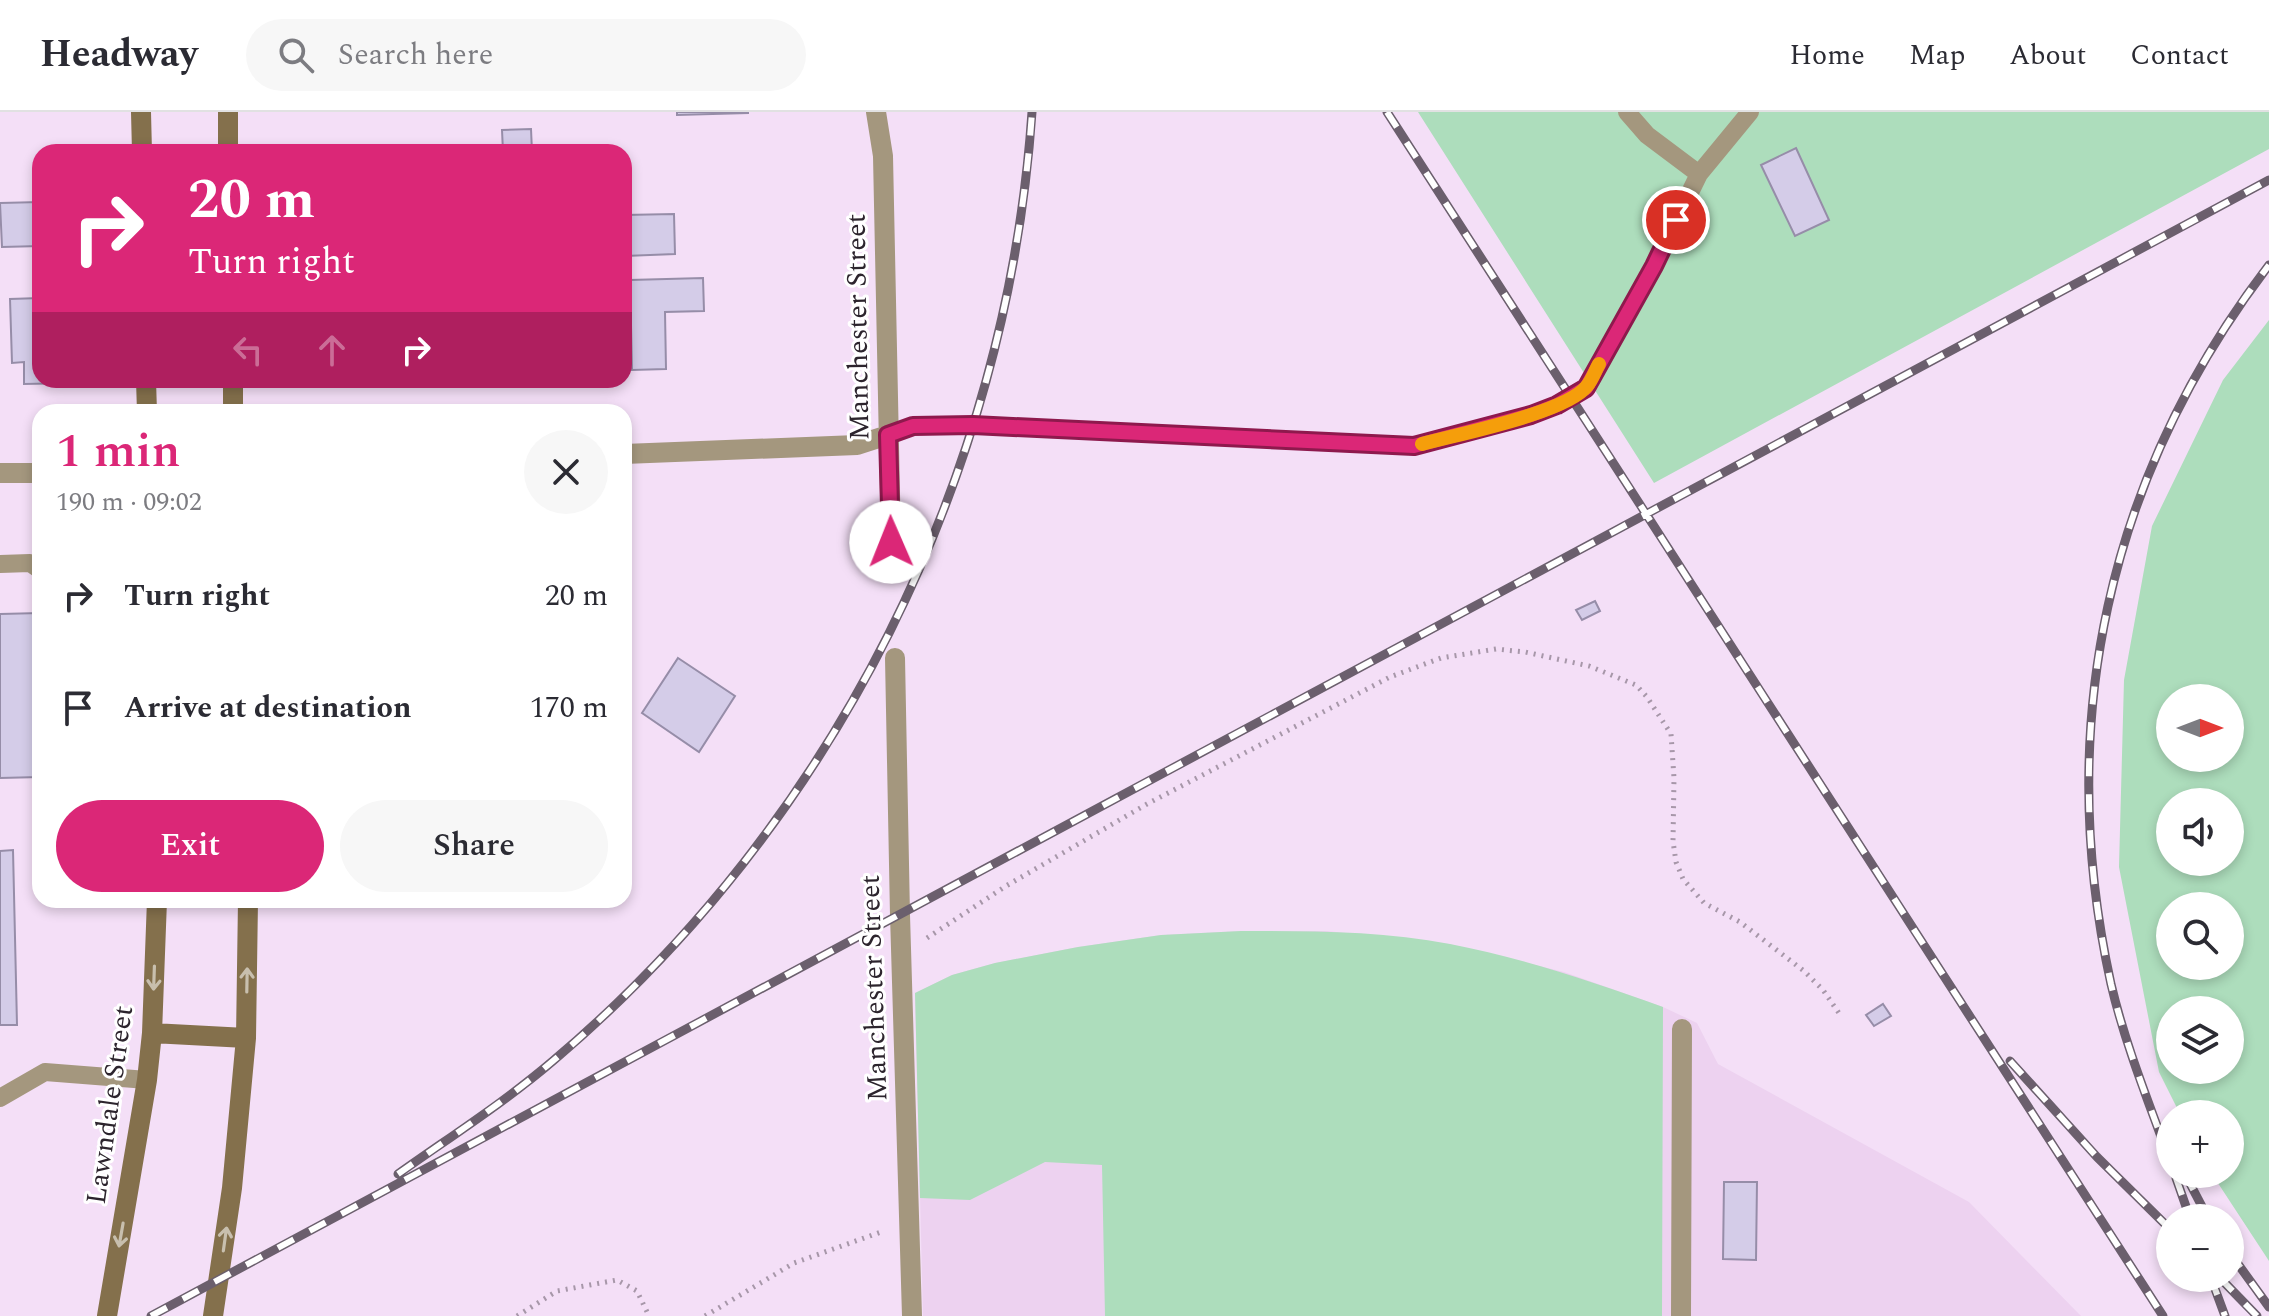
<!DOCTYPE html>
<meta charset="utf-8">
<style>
:root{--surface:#fff;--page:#f7f7f7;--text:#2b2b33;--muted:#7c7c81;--line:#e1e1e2;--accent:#db2777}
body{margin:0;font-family:Spectral,serif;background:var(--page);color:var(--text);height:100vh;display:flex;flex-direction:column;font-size:30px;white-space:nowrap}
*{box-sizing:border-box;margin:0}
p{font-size:26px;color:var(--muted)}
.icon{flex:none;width:44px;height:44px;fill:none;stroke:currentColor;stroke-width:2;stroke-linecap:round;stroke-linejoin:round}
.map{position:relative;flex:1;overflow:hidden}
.side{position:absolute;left:32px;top:292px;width:600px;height:504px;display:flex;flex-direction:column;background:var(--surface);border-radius:24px;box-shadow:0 4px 12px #0003}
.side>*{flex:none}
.guide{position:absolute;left:32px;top:32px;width:600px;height:244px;border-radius:24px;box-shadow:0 4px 12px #0003;background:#db2777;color:#fff;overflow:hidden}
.needle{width:52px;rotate:90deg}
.fabs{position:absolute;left:2156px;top:572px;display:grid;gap:16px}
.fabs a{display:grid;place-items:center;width:88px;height:88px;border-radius:50%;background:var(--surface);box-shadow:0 4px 12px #0003;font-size:40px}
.pin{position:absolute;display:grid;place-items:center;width:68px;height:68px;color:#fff;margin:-34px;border:4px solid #fff;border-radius:50%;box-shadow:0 2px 8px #0007}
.me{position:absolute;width:88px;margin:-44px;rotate:359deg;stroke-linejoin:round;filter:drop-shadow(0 0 6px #0008)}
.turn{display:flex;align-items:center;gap:28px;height:168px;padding:0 24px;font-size:36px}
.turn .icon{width:104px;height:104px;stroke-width:2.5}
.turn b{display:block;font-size:56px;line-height:68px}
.lanes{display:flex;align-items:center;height:76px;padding:0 24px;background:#0003;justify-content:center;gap:40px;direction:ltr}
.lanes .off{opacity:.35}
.round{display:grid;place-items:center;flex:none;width:84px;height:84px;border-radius:42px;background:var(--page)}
.summary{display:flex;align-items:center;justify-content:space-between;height:136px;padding:0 24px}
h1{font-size:48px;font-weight:600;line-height:60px;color:var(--accent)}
.button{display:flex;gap:16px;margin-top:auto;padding:16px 24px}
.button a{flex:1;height:92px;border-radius:48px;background:var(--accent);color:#fff;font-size:32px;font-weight:600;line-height:92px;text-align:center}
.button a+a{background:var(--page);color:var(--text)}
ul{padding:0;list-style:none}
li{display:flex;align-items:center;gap:24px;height:112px;padding:0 24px}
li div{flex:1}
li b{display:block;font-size:30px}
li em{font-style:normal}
header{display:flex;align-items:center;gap:48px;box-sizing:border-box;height:112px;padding:0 40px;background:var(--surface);border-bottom:2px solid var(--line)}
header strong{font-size:38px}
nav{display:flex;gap:44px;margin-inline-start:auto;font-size:28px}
.search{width:560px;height:72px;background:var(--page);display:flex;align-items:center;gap:20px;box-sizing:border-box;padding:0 28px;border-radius:44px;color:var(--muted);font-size:30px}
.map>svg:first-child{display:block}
</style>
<header>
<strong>Headway</strong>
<div class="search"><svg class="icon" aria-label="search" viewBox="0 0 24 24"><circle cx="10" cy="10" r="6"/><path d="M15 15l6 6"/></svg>Search here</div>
<nav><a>Home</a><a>Map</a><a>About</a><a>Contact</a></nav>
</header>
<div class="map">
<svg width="2269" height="1204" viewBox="0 0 2269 1204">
<rect width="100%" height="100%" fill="#f4dff7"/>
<path fill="#edd2f0" d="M1241,819h86l122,13 115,28 99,35 34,16 21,41 251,138 112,114h-1158l-8,-323 37,-18 43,-12 83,-16 83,-12z"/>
<path fill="#adddbc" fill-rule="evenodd" d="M1418,0h851v37l-615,334z
M2269,208v941l-57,-87h18v-60h-50l-21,-42 -40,-205 5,-187 28,-154 71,-146zM2170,586h60v60h-60zM2170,690h60v60h-60zM2170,794h60v60h-60zM2170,898h60v60h-60z
M1241,819c70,0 141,0 209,13 73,14 143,38 213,63l-1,309h-557l-3,-151 -57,-3 -75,38 -50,-2 -5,-205 37,-18 43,-12 83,-16 83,-12z"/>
<path fill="#d4cce8" stroke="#968da8" stroke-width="2" d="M677,0h71v1l-71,2z
M531,17l1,23h-29l-1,-22z
M1796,36l33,72 -34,16 -34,-71z
M40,90v44l-38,1 -2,-44z
M674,102l1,40 -50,2 -1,-41z
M703,166l1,33 -39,1 1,57 -34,1 -2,-90z
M40,186v82h33v3l-49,1v-22l-12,1 -2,-64z
M1595,489l5,10 -18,9 -6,-10z
M40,501v164l-40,1v-164z
M678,546l57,38 -36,56 -57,-39z
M13,738l4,175h-17v-174z
M1883,892l8,12 -17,10 -8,-11z
M1724,1070h33l-1,78 -33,-1z"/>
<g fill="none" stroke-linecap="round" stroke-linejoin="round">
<path stroke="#a797a9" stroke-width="5" stroke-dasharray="2 6" stroke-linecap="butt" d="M927,826l79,-52 141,-82 243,-127 51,-19 55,-9 29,3 64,14 47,19 11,12 24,37 3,44 -1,63 3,21 7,17 21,24 36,19 64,49 19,19 18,26
M517,1204l40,-25 60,-11 20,11 12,25
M705,1204l89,-53 87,-31"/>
<path stroke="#a4977e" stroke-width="18" d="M1627,0l20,23 52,39
M888,323l25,-9 60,-1 441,21 117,-31 26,-10 29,-17 68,-122 45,-92 51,-62
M0,452l30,-1 10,7
M0,986l45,-26 102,8"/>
<path stroke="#a4977e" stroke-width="20" d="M876,0l7,44 8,386
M624,342l233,-9 31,-10
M0,361h40
M895,546l5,257 12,401
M1681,1204l1,-287"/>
<path stroke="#84704c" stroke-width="20" d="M141,0l1,40
M228,0v40
M146,268l1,32
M233,268v32
M152,921l94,5
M107,1204l40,-236 5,-47 5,-133
M213,1204l19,-128 14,-150 2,-138"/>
<defs>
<path id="rail" d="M1387,0l776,1204
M2010,949l87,96 73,72
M2170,1049c-21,-58 -45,-117 -59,-177 -57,-260 -4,-507 158,-719
M398,1062c52,-37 107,-72 156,-114 280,-237 453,-583 478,-948
M2185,1062l23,44
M2176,1066l14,40
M2230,1141l39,54
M2211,1166l14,38
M2220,1166l37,38
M151,1204l2118,-1136"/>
</defs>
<use href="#rail" stroke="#6b5f6d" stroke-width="9"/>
<use href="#rail" stroke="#fff" stroke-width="6" stroke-dasharray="18" stroke-linecap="butt"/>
</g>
<defs><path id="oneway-shaft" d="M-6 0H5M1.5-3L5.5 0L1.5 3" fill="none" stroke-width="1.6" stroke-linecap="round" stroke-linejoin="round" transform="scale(2)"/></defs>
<g stroke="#c8bfae">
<use href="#oneway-shaft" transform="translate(154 866) rotate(92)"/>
<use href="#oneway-shaft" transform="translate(247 868) rotate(-89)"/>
<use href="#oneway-shaft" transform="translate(121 1123) rotate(100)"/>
<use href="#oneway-shaft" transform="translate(225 1127) rotate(-82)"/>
</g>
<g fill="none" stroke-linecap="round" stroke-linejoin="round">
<defs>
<path id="route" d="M891,430l-3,-107 25,-9 60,-1 441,21 117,-31 26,-10 29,-17 68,-122 22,-46"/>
</defs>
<use href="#route" stroke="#8e194d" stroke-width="20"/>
<use href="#route" stroke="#db2777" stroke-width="14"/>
<path stroke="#f59e0b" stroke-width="14" d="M1422,332c36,-10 144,-31 165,-58 5,-6 8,-15 12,-22"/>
</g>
<g text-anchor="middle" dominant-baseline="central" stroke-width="6" stroke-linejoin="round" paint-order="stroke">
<g font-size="28" fill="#2c242d" stroke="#fff">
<text transform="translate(858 215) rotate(-91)">Manchester Street</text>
<text transform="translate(874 876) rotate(-92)">Manchester Street</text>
<text transform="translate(110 993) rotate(-82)">Lawndale Street</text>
</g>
</g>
</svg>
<div class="fabs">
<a><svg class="needle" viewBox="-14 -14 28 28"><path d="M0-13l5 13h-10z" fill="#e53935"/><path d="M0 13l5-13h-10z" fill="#7c7c81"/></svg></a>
<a><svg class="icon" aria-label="sound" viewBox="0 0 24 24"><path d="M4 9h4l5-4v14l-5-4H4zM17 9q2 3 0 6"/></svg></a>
<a><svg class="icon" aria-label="search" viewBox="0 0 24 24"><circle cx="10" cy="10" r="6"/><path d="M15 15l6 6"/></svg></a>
<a><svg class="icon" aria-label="layers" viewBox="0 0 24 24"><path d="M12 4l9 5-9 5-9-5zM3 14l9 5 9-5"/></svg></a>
<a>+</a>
<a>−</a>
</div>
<div class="pin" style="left:1676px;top:108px;background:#d93025"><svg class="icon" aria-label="arrive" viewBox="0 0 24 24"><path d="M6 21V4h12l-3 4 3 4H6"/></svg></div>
<svg class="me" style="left:891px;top:430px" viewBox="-20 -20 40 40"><circle r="19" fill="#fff"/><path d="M0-13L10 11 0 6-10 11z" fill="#db2777"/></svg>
<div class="guide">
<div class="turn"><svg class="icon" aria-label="right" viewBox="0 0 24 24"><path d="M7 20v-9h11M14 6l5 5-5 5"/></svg><div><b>20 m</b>Turn right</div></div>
<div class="lanes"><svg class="icon off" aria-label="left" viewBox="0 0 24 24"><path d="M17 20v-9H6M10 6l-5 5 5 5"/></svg><svg class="icon off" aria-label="ahead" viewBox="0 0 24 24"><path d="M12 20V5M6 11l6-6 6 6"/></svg><svg class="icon" aria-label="right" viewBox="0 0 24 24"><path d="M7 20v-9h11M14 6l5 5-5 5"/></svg></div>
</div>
<section class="side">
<div class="summary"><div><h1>1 min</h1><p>190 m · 09:02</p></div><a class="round"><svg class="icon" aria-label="close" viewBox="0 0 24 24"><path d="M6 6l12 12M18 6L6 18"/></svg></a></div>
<ul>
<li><svg class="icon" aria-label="right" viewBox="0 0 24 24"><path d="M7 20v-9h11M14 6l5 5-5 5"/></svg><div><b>Turn right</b></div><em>20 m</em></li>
<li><svg class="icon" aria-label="arrive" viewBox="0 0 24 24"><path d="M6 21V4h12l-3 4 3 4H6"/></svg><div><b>Arrive at destination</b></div><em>170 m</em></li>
</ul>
<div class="button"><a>Exit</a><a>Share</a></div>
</section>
</div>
